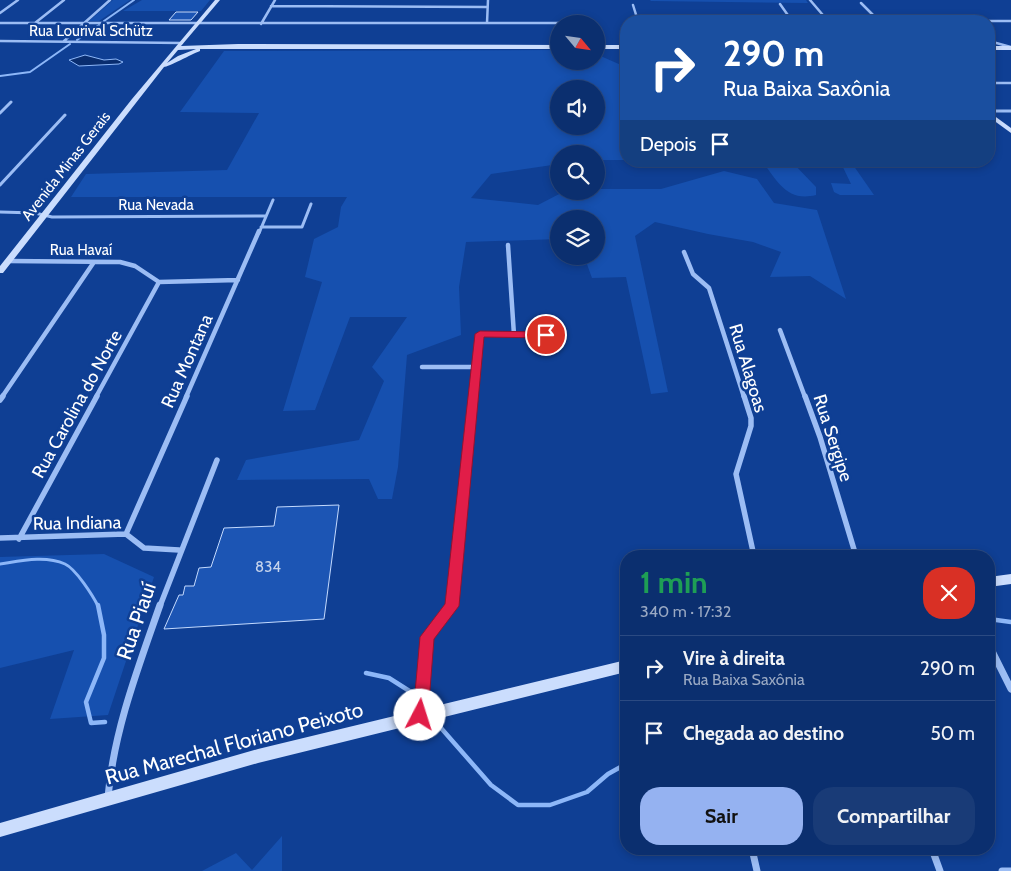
<!DOCTYPE html>
<html lang="pt">
<meta charset="utf-8">
<style>
:root{--surface:#0b2f6f;--page:#193b77;--text:#f1f3f6;--muted:#9aa9c3;--line:#2b4a82;--accent:#95b2f1}
body{margin:0;font-family:Cabin,sans-serif;background:var(--page);color:var(--text);height:100vh;display:flex;flex-direction:column;font-size:19px;white-space:nowrap}
*{box-sizing:border-box;margin:0}
p{font-size:16px;color:var(--muted)}
.icon{flex:none;width:28px;height:28px;fill:none;stroke:currentColor;stroke-width:2;stroke-linecap:round;stroke-linejoin:round}
.map{position:relative;flex:1;overflow:hidden}
.sheet{position:absolute;left:620px;top:550px;width:375px;height:305px;display:flex;flex-direction:column;background:var(--surface);border-radius:20px;box-shadow:0 2px 8px #0003,0 0 0 1px var(--line)}
.sheet>*{flex:none}
.banner{position:absolute;left:620px;top:15px;width:375px;height:152px;border-radius:20px;box-shadow:0 2px 8px #0003,0 0 0 1px var(--line);background:#1a4fa0;color:#fff;overflow:hidden}
.needle{width:32px;rotate:119deg}
.controls{position:absolute;left:550px;top:15px;display:grid;gap:10px}
.controls a{display:grid;place-items:center;width:55px;height:55px;border-radius:50%;background:var(--surface);box-shadow:0 2px 8px #0003,0 0 0 1px var(--line);font-size:25px}
.pin{position:absolute;display:grid;place-items:center;width:42px;height:42px;color:#fff;margin:-21px;border:2px solid #fff;border-radius:50%;box-shadow:0 1px 5px #0007}
.me{position:absolute;width:55px;margin:-28px;rotate:5deg;stroke-linejoin:round;filter:drop-shadow(0 0 4px #0008)}
.turn{display:flex;align-items:center;gap:18px;height:105px;padding:0 20px;font-size:22px}
.turn .icon{width:65px;height:65px;stroke-width:2.5}
.turn b{display:block;font-size:35px;line-height:42px}
.then{display:flex;align-items:center;height:48px;padding:0 20px;background:#0003;gap:10px;font-size:19px}
.round{display:grid;place-items:center;flex:none;width:52px;height:52px;border-radius:20px;background:var(--page)}
.summary{display:flex;align-items:center;justify-content:space-between;height:85px;padding:0 20px}
h1{font-size:30px;font-weight:700;line-height:38px;color:#1e9e55}
.cta{display:flex;gap:10px;margin-top:auto;padding:10px 20px}
.cta a{flex:1;height:58px;border-radius:20px;background:var(--accent);color:#111;font-size:20px;font-weight:700;line-height:58px;text-align:center}
.cta a+a{background:var(--page);color:var(--text)}
ul{padding:0;list-style:none}
li{display:flex;align-items:center;gap:15px;height:65px;padding:0 20px;border-top:1px solid var(--line)}
li div{flex:1}
li b{display:block;font-size:19px}
li em{font-style:normal}
.map>svg:first-child{display:block}
</style>
<div class="map">
<svg width="1011" height="871" viewBox="0 0 1011 871">
<rect width="100%" height="100%" fill="#0f3f94"/>
<path fill="#1650af" fill-rule="evenodd" d="M113,0h17l-31,21h-10z
M142,0h68l-9,11h-78z
M650,0h156l2,3 -157,-2z
M559,50v11h37v-7l25,11 5,-2v97h-30v-6h-37v10l-68,10 -20,24 67,7 27,-14h31v-2h65l63,-18 33,8 17,24 43,7 29,89 -36,-23 -40,1 11,-25 -28,-10 -45,-8 -53,-12 -20,14 33,156 -17,2 -25,-117 -34,1 -8,-22h12v-37h-37v20l-93,3 -7,45 2,48 -54,20 -9,112 -6,32h-14l-9,-20 -132,1 9,-20 113,-20 25,-59 -12,-14 35,-50h-57l-35,93 -32,1 39,-129 -17,-5 9,-38 24,-12 3,-20 6,-10h-276l15,-23 141,-4 32,-57 -79,-1 44,-61zM559,89h37v37h-37z
M762,161h29l25,26v8c-29,7 -38,-13 -54,-34z
M840,161h17l-6,1 23,33h-34l-6,-3 -3,-9 20,1z
M104,554l50,23 -46,138 -58,4 24,-69 -74,18v-111z
M282,836v35h-80l34,-18 16,17z"/>
<path fill="#092d6f" stroke="#8db7f8" d="M85,55l19,5 12,-1 7,3 -4,2 -40,2 -10,-6z"/>
<g fill="none" stroke-linecap="round" stroke-linejoin="round">
<path stroke="#8db7f8" stroke-width="2" d="M104,21l30,-21
M77,40l22,-15
M0,76l30,-4 40,-28"/>
<path stroke="#8db7f8" stroke-width="3" d="M0,564c20,-3 45,-9 65,0 11,5 28,32 33,42"/>
<path stroke="#8db7f8" stroke-width="4.5" d="M98,605l6,30v23l-18,44 5,21 14,-1
M989,619l22,3
M366,673l23,5 22,14
M441,728l50,57 27,20h32l37,-13 21,-18 18,-10"/>
</g>
<path fill="#1c55b4" stroke="#c4dafe" d="M176,12h22l-7,8h-22z
M339,505l-15,114 -160,10 15,-34h4l2,-9h9l5,-18 12,-1 13,-39 50,-2 3,-19z"/>
<g fill="none" stroke-linecap="round" stroke-linejoin="round">
<path stroke="#9cbdf4" stroke-width="2.5" d="M810,0l18,21
M861,3l18,18
M780,4l12,17
M633,5l5,16
M271,6l216,1
M0,13l18,-13
M989,21h22
M0,23h584
M35,23l29,-23
M487,23l1,-23
M261,24l14,-24
M0,41l182,2
M64,41l46,-41
M989,41l22,6
M989,83h22"/>
<path stroke="#9cbdf4" stroke-width="3" d="M989,111h22
M0,113l11,-11
M0,185l65,-70
M0,212l35,1 17,4 214,-1
M261,227h41l9,-23
M259,233l14,-33"/>
<path stroke="#9cbdf4" stroke-width="4.5" d="M508,245l6,90
M684,252l9,22 16,14 35,109
M8,261l112,1 15,4 24,16 79,-2
M780,330l25,67
M422,367h54
M2,397l92,-135
M96,397l63,-115
M186,397l73,-166
M473,397l7,-63 81,1"/>
<path stroke="#9cbdf4" stroke-width="5.5" d="M744,396l7,22v8l-15,48 18,82
M805,396l15,41 36,119
M0,400l3,-4
M126,534l61,-138
M0,538l126,-4 18,14 35,2
M19,539l78,-143
M160,606l57,-146
M452,606l22,-210"/>
<path stroke="#9cbdf4" stroke-width="7" d="M989,645l22,44
M420,715l7,-78 25,-32
M108,797c6,-67 30,-129 52,-192
M752,849l5,22
M932,849l8,22
M1002,871h9"/>
<path fill="#cbddfd" fill-rule="evenodd" d="M215,0h5l-39,46 57,-2 321,1v4h-359v2c-8,3 -32,16 -36,16l-161,206h-3v-7l132,-167zM196,49l-18,7 -11,7 11,-13z
M596,45h30v4h-30z
M989,46h22v4h-22z
M989,112l22,16v5l-22,-16z
M1011,574v10l-22,3v-10z
M626,660v12l-368,91 -258,74v-14l258,-74z"/>
</g>
<path fill="#e11d48" stroke="#92132f" d="M480,331l66,1 5,3 -5,3 -62,-1 -25,269 -25,33 -6,76 -2,6 -6,2 -5,-2 -2,-6 7,-78 25,-33 30,-270z"/>
<g text-anchor="middle" dominant-baseline="central" stroke-width="5" stroke-linejoin="round" paint-order="stroke">
<g font-size="15" fill="#fff" stroke="#0f3f94">
<text x="91" y="31">Rua Lourival Schütz</text>
<text transform="translate(66 166) rotate(-52)">Avenida Minas Gerais</text>
<text x="156" y="205">Rua Nevada</text>
<text x="81" y="250">Rua Havaí</text>
</g>
<g font-size="15" fill="#c6d4ec">
<text x="268" y="567">834</text>
</g>
<g font-size="18" fill="#fff" stroke="#0f3f94">
<text transform="translate(187 361) rotate(-66)">Rua Montana</text>
<text transform="translate(748 368) rotate(73)">Rua Alagoas</text>
<text transform="translate(77 404) rotate(-61)">Rua Carolina do Norte</text>
<text transform="translate(833 438) rotate(72)">Rua Sergipe</text>
<text transform="translate(77 523) rotate(-1)">Rua Indiana</text>
</g>
<g font-size="21" fill="#fff" stroke="#0f3f94">
<text transform="translate(136 621) rotate(-71)">Rua Piauí</text>
<text transform="translate(234 743) rotate(-15)">Rua Marechal Floriano Peixoto</text>
</g>
</g>
</svg>
<div class="controls">
<a><svg class="needle" viewBox="-14 -14 28 28"><path d="M0-13l5 13h-10z" fill="#e53935"/><path d="M0 13l5-13h-10z" fill="#9aa9c3"/></svg></a>
<a><svg class="icon" aria-label="sound" viewBox="0 0 24 24"><path d="M4 9h4l5-4v14l-5-4H4zM17 9q2 3 0 6"/></svg></a>
<a><svg class="icon" aria-label="search" viewBox="0 0 24 24"><circle cx="10" cy="10" r="6"/><path d="M15 15l6 6"/></svg></a>
<a><svg class="icon" aria-label="layers" viewBox="0 0 24 24"><path d="M12 4l9 5-9 5-9-5zM3 14l9 5 9-5"/></svg></a>
</div>
<div class="pin" style="left:546px;top:335px;background:#d93025"><svg class="icon" aria-label="arrive" viewBox="0 0 24 24"><path d="M6 21V4h12l-3 4 3 4H6"/></svg></div>
<svg class="me" style="left:420px;top:715px" viewBox="-20 -20 40 40"><circle r="19" fill="#fff"/><path d="M0-13L10 11 0 6-10 11z" fill="#e11d48"/></svg>
<div class="banner">
<div class="turn"><svg class="icon" aria-label="right" viewBox="0 0 24 24"><path d="M7 20v-9h11M14 6l5 5-5 5"/></svg><div><b>290 m</b>Rua Baixa Saxônia</div></div>
<div class="then">Depois<svg class="icon" aria-label="arrive" viewBox="0 0 24 24"><path d="M6 21V4h12l-3 4 3 4H6"/></svg></div>
</div>
<section class="sheet">
<div class="summary"><div><h1>1 min</h1><p>340 m · 17:32</p></div><a class="round" style="background:#d93025;color:#fff"><svg class="icon" aria-label="close" viewBox="0 0 24 24"><path d="M6 6l12 12M18 6L6 18"/></svg></a></div>
<ul>
<li><svg class="icon" aria-label="right" viewBox="0 0 24 24"><path d="M7 20v-9h11M14 6l5 5-5 5"/></svg><div><b>Vire à direita</b><p>Rua Baixa Saxônia</p></div><em>290 m</em></li>
<li><svg class="icon" aria-label="arrive" viewBox="0 0 24 24"><path d="M6 21V4h12l-3 4 3 4H6"/></svg><div><b>Chegada ao destino</b></div><em>50 m</em></li>
</ul>
<div class="cta"><a>Sair</a><a>Compartilhar</a></div>
</section>
</div>
